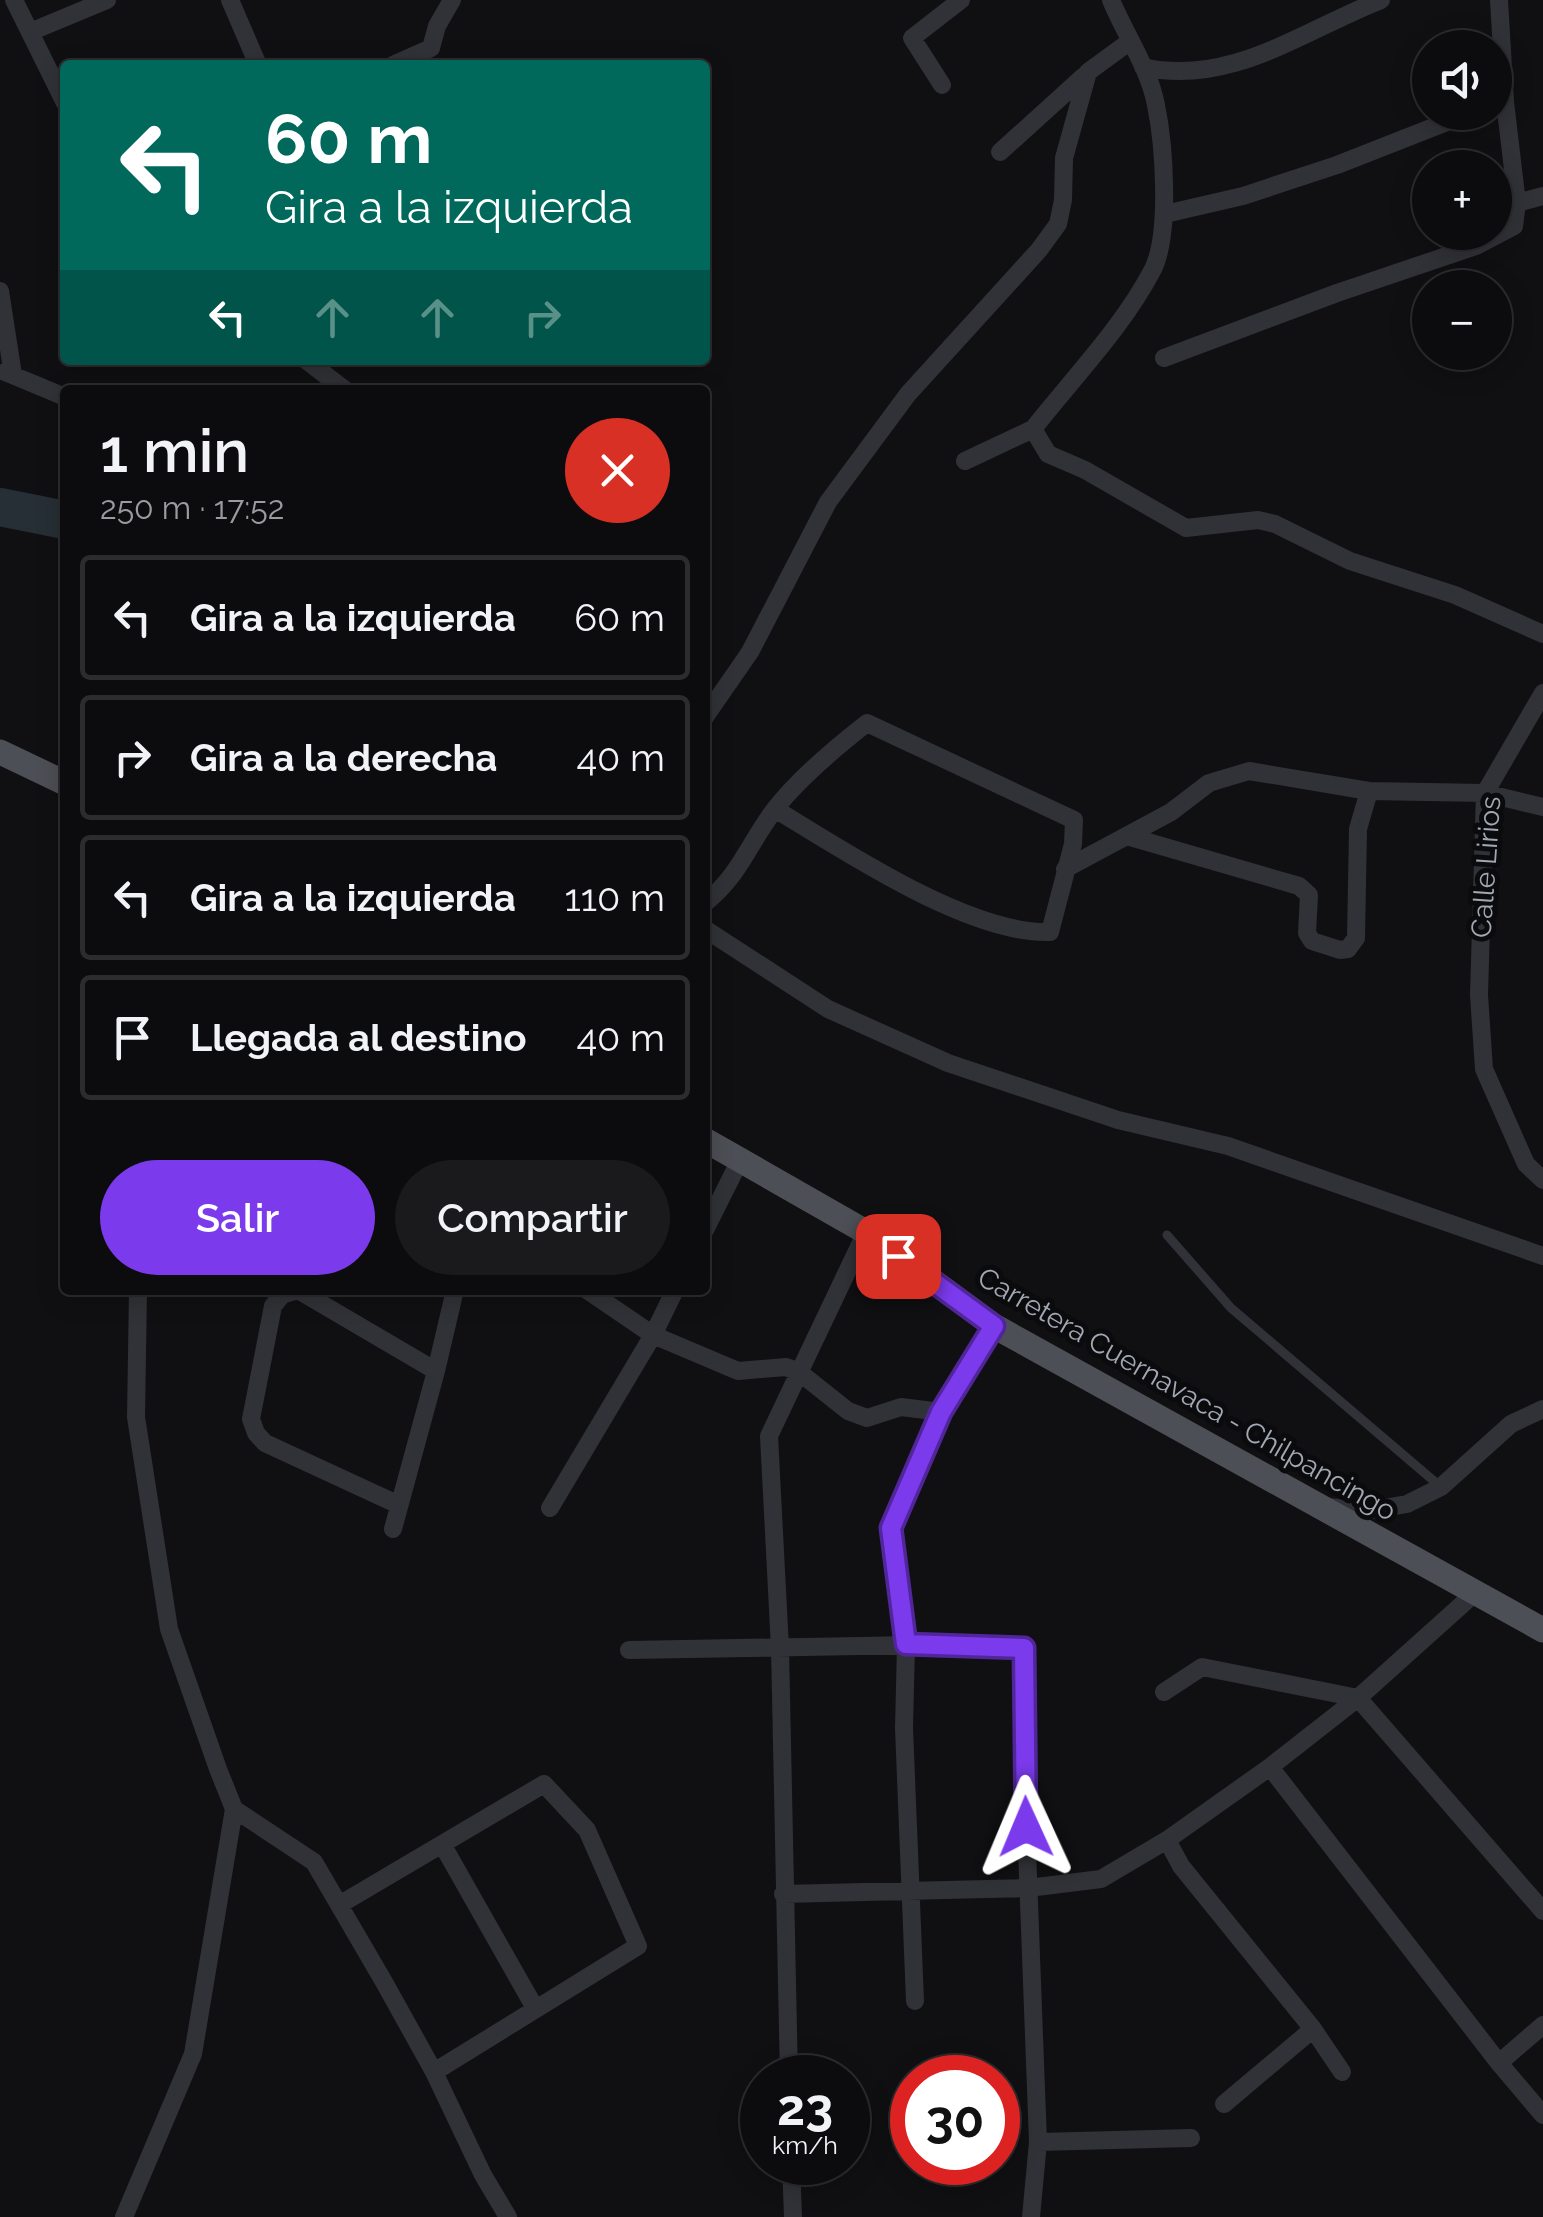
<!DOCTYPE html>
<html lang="es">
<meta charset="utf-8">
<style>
:root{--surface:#0c0c0e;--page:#1a1a1c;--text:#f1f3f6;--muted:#9a9b9e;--line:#2c2c2e;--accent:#7c3aed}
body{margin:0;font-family:Raleway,sans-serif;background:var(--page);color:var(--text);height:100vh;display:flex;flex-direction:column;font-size:38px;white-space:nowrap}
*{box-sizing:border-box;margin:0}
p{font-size:32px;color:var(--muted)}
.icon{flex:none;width:55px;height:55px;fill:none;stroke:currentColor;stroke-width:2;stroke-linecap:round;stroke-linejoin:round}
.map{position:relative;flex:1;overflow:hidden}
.sheet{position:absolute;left:60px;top:385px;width:650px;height:910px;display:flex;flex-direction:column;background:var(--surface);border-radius:10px;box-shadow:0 5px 25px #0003,0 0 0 2px var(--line)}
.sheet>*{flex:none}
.top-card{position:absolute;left:60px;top:60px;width:650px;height:305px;border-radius:10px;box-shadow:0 5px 25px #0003,0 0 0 2px var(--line);background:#00695c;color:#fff;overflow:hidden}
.buttons{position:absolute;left:1412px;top:30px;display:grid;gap:20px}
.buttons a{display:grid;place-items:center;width:100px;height:100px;border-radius:50%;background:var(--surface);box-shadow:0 5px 25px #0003,0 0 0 2px var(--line);font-size:50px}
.speed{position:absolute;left:740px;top:2055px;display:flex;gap:20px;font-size:50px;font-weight:700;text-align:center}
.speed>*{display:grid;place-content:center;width:130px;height:130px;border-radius:50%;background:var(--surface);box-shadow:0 5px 25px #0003,0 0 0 2px var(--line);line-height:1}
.speed small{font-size:25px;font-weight:400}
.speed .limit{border:15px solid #d22;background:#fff;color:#111}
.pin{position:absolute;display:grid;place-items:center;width:85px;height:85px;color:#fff;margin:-42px;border-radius:20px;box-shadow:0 5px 15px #0006}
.me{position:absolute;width:110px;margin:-55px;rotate:359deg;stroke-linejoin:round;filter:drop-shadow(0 0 8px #0008)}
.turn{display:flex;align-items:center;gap:35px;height:210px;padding:0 40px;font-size:45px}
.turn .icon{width:130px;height:130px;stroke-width:2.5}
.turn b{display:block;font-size:70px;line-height:85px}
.lanes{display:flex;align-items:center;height:95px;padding:0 40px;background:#0003;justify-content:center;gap:50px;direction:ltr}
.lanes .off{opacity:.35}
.round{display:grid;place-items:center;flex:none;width:105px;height:105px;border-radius:52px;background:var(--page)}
.overview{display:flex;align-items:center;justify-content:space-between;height:170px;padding:0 40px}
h1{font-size:60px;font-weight:600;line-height:75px}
.primary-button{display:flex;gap:20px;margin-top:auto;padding:20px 40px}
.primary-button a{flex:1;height:115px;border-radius:60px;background:var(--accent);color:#fff;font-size:40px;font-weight:600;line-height:115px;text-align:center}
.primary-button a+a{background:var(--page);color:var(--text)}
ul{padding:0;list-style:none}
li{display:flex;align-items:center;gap:30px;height:125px;margin:0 20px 15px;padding:0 20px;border:5px solid var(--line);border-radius:10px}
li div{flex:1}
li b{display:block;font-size:38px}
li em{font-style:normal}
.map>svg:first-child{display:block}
</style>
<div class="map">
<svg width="1543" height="2217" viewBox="0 0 1543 2217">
<rect width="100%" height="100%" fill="#101012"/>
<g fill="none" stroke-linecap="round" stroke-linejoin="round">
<path stroke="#262f35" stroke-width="38" d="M0,507l65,13"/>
<path stroke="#313237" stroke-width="9" d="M1167,1235l64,73 210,179"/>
<path stroke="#313237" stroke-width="18" d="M14,0l51,103
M230,0l28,65
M1111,0c14,34 38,68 45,105 8,39 15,131 -4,166 -30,57 -79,107 -119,158l15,25 37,16 101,58 72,-8 17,4 75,37 105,34 88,39
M30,32l77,-32
M393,65l38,-17 6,-22 15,-26
M1143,67c87,20 161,-37 238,-67
M942,85l-30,-47 49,-38
M1000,152l84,-76
M1517,203l26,-7
M1165,214l78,-18 94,-31 135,-53
M0,291l13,84
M1164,358l173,-65 139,-47 38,-20 3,-23 -12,-101 -6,-102
M306,360l39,30
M5,372l60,25
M965,461l68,-32
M1543,693l-58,100 -6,202 5,74 42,95 17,16
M705,717l45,-65 78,-150 80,-108 131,-144 19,-26 5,-24 1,-42 24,-86 41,-30
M1127,836l172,50 10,9 -2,38 5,8 28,9 8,-1 8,-11 2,-109 11,-38
M1065,869l106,-57 38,-29 40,-12 120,20 116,2 58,14
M705,903c35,-28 44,-60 70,-94 25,-32 60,-61 92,-86l207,97 -1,24 -23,88c-80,3 -206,-81 -275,-123
M705,929l123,80 120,54 170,57 110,26 315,110
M705,1230l35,-70
M138,1290l-2,127 33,212 49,140 16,40 80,53 70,120 50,90 49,103 25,42
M587,1290l66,45 85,36 48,-4 13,5 49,39 19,7 34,-11 40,5 53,-86
M399,1505l-134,-62 -9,-10 -5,-14 22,-113 9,-11 16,-5 138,81
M1325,1507l47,3 35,-6 34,-17 70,-63 32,-15
M550,1508l103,-173 22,-45
M393,1529l43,-158 19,-81
M629,1650l341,-6 54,4 1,148 13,346 -7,75
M1164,1692l38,-25 156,31 185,213
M1270,1767l229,296 44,52
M1167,1840l14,26 132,163 29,43
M442,1844l93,164
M783,1894l245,-6 73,-9 66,-39 103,-73 88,-69 118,-106
M339,1905l205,-121 43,46 51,116 -204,126
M915,2001l-11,-273 2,-83 -15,-117 50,-116
M1499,2063l44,-38
M789,2078l-9,-430 -11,-212 97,-204
M1224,2104l89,-75
M1038,2142l153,-4
M791,2162l2,55
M124,2217l69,-163 41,-245"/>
<path stroke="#4d4f56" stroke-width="25" d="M0,752l65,31
M705,1140l161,92 128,94 549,304"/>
</g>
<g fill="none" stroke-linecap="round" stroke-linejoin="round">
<defs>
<path id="route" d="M898,1256l96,70 -53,86 -50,116 15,116 118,4 2,179"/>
</defs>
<use href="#route" stroke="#51269a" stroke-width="25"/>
<use href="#route" stroke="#7c3aed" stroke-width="18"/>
</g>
<g text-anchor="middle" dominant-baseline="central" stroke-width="10" stroke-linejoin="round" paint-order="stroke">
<g font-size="28" fill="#a1a7b3" stroke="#0b0b0d">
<text transform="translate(1486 867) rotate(-86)">Calle Lirios</text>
<text transform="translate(1187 1394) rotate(30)">Carretera Cuernavaca - Chilpancingo</text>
</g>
</g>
</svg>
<div class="buttons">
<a><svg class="icon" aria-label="sound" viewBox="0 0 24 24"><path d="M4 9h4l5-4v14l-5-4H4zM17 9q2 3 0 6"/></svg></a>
<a>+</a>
<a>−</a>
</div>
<div class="speed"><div>23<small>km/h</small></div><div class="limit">30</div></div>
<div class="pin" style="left:898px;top:1256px;background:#d93025"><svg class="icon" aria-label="arrive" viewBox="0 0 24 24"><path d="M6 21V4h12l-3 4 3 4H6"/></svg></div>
<svg class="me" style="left:1026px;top:1827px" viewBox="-20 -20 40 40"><path d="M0-17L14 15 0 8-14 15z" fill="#7c3aed" stroke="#fff" stroke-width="4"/></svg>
<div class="top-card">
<div class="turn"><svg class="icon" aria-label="left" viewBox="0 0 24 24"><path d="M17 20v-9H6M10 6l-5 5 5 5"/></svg><div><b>60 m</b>Gira a la izquierda</div></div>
<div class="lanes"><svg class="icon" aria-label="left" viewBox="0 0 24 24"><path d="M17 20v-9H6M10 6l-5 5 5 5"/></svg><svg class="icon off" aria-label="ahead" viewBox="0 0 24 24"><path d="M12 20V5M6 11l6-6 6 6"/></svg><svg class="icon off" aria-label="ahead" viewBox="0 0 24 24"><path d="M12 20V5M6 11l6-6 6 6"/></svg><svg class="icon off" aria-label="right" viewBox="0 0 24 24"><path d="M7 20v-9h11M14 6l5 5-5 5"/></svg></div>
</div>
<section class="sheet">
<div class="overview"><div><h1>1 min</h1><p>250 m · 17:52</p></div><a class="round" style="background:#d93025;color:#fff"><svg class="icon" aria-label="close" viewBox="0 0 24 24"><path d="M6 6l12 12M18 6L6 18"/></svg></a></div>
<ul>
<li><svg class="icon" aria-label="left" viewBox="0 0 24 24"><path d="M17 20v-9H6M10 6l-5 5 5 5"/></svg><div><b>Gira a la izquierda</b></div><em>60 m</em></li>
<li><svg class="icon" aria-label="right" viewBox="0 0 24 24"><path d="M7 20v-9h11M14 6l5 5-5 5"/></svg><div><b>Gira a la derecha</b></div><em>40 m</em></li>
<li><svg class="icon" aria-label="left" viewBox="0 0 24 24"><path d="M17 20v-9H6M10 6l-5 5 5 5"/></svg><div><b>Gira a la izquierda</b></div><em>110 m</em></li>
<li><svg class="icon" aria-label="arrive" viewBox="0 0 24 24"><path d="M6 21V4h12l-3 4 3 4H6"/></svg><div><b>Llegada al destino</b></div><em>40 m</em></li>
</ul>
<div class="primary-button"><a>Salir</a><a>Compartir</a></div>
</section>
</div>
